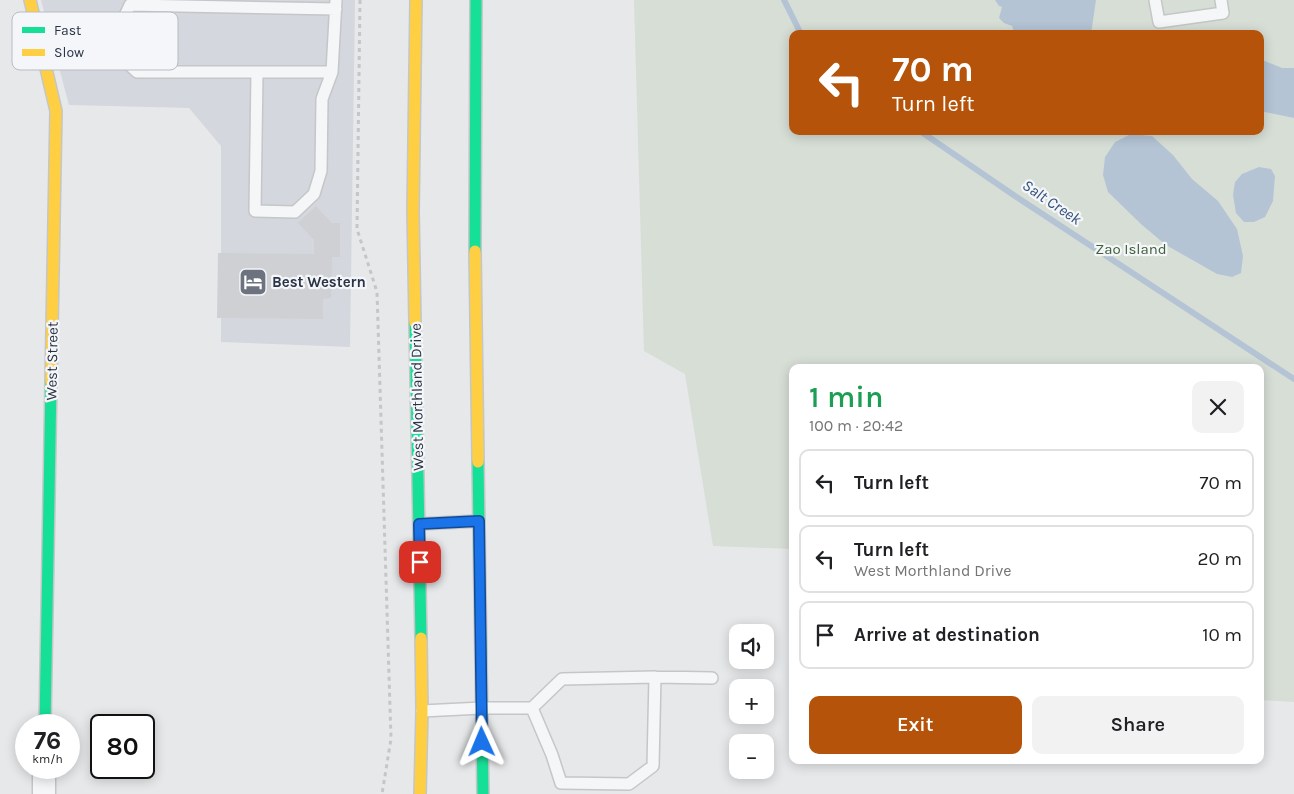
<!DOCTYPE html>
<meta charset="utf-8">
<style>
:root{--surface:#fff;--page:#f2f2f2;--text:#202124;--muted:#757577;--line:#e0e0e0;--accent:#b45309}
body{margin:0;font-family:Karla,sans-serif;background:var(--page);color:var(--text);height:100vh;display:flex;flex-direction:column;font-size:19px;white-space:nowrap}
*{box-sizing:border-box;margin:0}
p{font-size:16px;color:var(--muted)}
.icon{flex:none;width:28px;height:28px;fill:none;stroke:currentColor;stroke-width:2;stroke-linecap:round;stroke-linejoin:round}
.map{position:relative;flex:1;overflow:hidden}
.sheet{position:absolute;left:789px;top:364px;width:475px;height:400px;display:flex;flex-direction:column;background:var(--surface);border-radius:10px;box-shadow:0 2px 12px #0003}
.sheet>*{flex:none}
.top-card{position:absolute;left:789px;top:30px;width:475px;height:105px;border-radius:10px;box-shadow:0 2px 12px #0003;background:#b45309;color:#fff;overflow:hidden}
.tools{position:absolute;left:729px;top:624px;display:grid;gap:10px}
.tools a{display:grid;place-items:center;width:45px;height:45px;border-radius:10px;background:var(--surface);box-shadow:0 2px 12px #0003;font-size:25px}
.speed{position:absolute;left:15px;top:714px;display:flex;gap:10px;font-size:25px;font-weight:700;text-align:center}
.speed>*{display:grid;place-content:center;width:65px;height:65px;border-radius:50%;background:var(--surface);box-shadow:0 2px 12px #0003;line-height:1}
.speed small{font-size:12px;font-weight:400}
.speed .limit{border:2px solid #111;border-radius:8px;background:#fff;color:#111}
.pin{position:absolute;display:grid;place-items:center;width:42px;height:42px;color:#fff;margin:-21px;border-radius:10px;box-shadow:0 2px 8px #0006}
.me{position:absolute;width:55px;margin:-28px;rotate:359deg;stroke-linejoin:round;filter:drop-shadow(0 0 4px #0008)}
.turn{display:flex;align-items:center;gap:18px;height:105px;padding:0 20px;font-size:22px}
.turn .icon{width:65px;height:65px;stroke-width:2.5}
.turn b{display:block;font-size:35px;line-height:42px}
.round{display:grid;place-items:center;flex:none;width:52px;height:52px;border-radius:10px;background:var(--page)}
.summary{display:flex;align-items:center;justify-content:space-between;height:85px;padding:0 20px}
h1{font-size:30px;font-weight:600;line-height:38px;color:#1e9e55}
.action{display:flex;gap:10px;margin-top:auto;padding:10px 20px}
.action a{flex:1;height:58px;border-radius:10px;background:var(--accent);color:#fff;font-size:20px;font-weight:600;line-height:58px;text-align:center}
.action a+a{background:var(--page);color:var(--text)}
ul{padding:0;list-style:none}
li{display:flex;align-items:center;gap:15px;height:68px;margin:0 10px 8px;padding:0 10px;border:2px solid var(--line);border-radius:10px}
li div{flex:1}
li b{display:block;font-size:19px}
li em{font-style:normal}
.map>svg:first-child{display:block}
</style>
<div class="map">
<svg width="1294" height="794" viewBox="0 0 1294 794">
<rect width="100%" height="100%" fill="#e6e8ea"/>
<path fill="#d4d7dd" d="M41,0h314l-5,347 -129,-5v-196l-32,-38 -120,-3z"/>
<path fill="#d6ded6" fill-rule="evenodd" d="M634,0h660v702l-34,-2v-332h-468v181l-79,-3 -28,-172 -41,-23zM792,34h468v97h-468z"/>
<path fill="#b4c4d5" d="M995,0h101l-5,34h-76l-3,-8 -8,-3 -5,-5 3,-11 -3,-1z
M1260,59l22,9h12v50l-34,-7z
M1131,134l21,2 21,19 19,24 26,22 19,28 6,27 -2,17 -9,4 -15,-3 -51,-29 -24,-20 -34,-33 -5,-17 2,-18 10,-15z
M1259,167l12,2 4,7 -2,25 -8,16 -11,5h-10l-8,-9 -3,-18 2,-13 7,-8z"/>
<g fill="none" stroke-linecap="round" stroke-linejoin="round">
<path stroke="#b4c4d5" stroke-width="6" d="M784,0l17,34
M920,131l95,65 279,183"/>
</g>
<path fill="#ced0d3" d="M316,206l16,17h8v34h-8l-1,41 -8,1v20l-106,-1 1,-65 96,1v-14l-16,-17z"/>
<g fill="none" stroke-linecap="round" stroke-linejoin="round">
<defs>
<path id="lane" d="M135,0l-5,5 -11,23 2,29 16,15h120l-2,139 40,1 19,-18 7,-23 1,-72 10,-27 4,-72
M1155,0l4,22 64,-9 -2,-13
M130,5l206,4
M257,72h75
M419,524l60,-3
M532,708l20,47 9,28 68,1 24,-18 2,-89
M422,711l60,-3h50l30,-29 93,-2 57,1"/>
<path id="street" d="M44,794v-26"/>
<path id="fast" d="M475,251l1,-251
M415,323l6,315
M478,462l5,332
M45,725l6,-343"/>
<path id="slow" d="M30,0l26,111 -5,271
M475,251l3,211
M415,323l-2,-112 3,-211
M420,794l2,-83 -1,-73"/>
</defs>
<use href="#lane" stroke="#c4c6c8" stroke-width="14"/>
<use href="#street" stroke="#c4c6c8" stroke-width="25"/>
<use href="#fast" stroke="#c4c6c8" stroke-width="14"/>
<use href="#slow" stroke="#c4c6c8" stroke-width="14"/>
<path stroke="#c5c6ca" stroke-width="3" stroke-dasharray="4 4" stroke-linecap="butt" d="M360,0l-3,229 20,63 14,447 -9,55"/>
<use href="#lane" stroke="#f5f6f7" stroke-width="11"/>
<use href="#street" stroke="#f5f6f7" stroke-width="22"/>
<use href="#fast" stroke="#16e098" stroke-width="11"/>
<use href="#slow" stroke="#ffcf43" stroke-width="11"/>
</g>
<g fill="none" stroke-linecap="round" stroke-linejoin="round">
<defs>
<path id="route" d="M420,562l-1,-38 60,-3 3,221"/>
</defs>
<use href="#route" stroke="#114b97" stroke-width="12"/>
<use href="#route" stroke="#1a73e8" stroke-width="9"/>
</g>
<defs>
<symbol id="hotel-square" viewBox="-11 -11 22 22"><rect x="-9" y="-9" width="18" height="18" rx="4" fill="#6c737f" stroke="#f4f6f9"/><path d="M-6-4.5h1.5V1H6V5H4.5V3h-9V5H-6ZM-4 0a1.8 1.8 0 1 1 3.6 0ZM.5 0V-2.5h3Q6-2.5 6 0Z" fill="#fff"/></symbol>
</defs>
<g fill-rule="evenodd">
<use href="#hotel-square" x="237" y="266" width="32" height="32"/>
</g>
<g text-anchor="middle" dominant-baseline="central" stroke-width="4.5" stroke-linejoin="round" paint-order="stroke">
<g font-size="15" fill="#3f6138" stroke="#f4f6f9">
<text x="1131" y="249">Zao Island</text>
</g>
<g font-size="15" font-weight="bold" fill="#2b3445" stroke="#f4f6f9" text-anchor="start">
<text x="272" y="282">Best Western</text>
</g>
<g font-size="15" fill="#2b3445" stroke="#f4f6f9">
<text transform="translate(52 361) rotate(-89)">West Street</text>
<text transform="translate(417 397) rotate(-91)">West Morthland Drive</text>
</g>
<g font-size="16" font-style="italic" fill="#34527a" stroke="#f4f6f9">
<text transform="translate(1052 202) rotate(34)">Salt Creek</text>
</g>
</g>
<rect x="12" y="12" width="166" height="58" rx="8" fill="#f4f6f9" stroke="#b8bcc3" stroke-width="1"/>
<rect x="22" y="27" width="23" height="6" fill="#16e098"/>
<rect x="22" y="49" width="23" height="7" fill="#ffcf43"/>
<g font-size="14" fill="#2b3445">
<text x="54" y="35">Fast</text>
<text x="54" y="57">Slow</text>
</g>
</svg>
<div class="tools">
<a><svg class="icon" aria-label="sound" viewBox="0 0 24 24"><path d="M4 9h4l5-4v14l-5-4H4zM17 9q2 3 0 6"/></svg></a>
<a>+</a>
<a>−</a>
</div>
<div class="speed"><div>76<small>km/h</small></div><div class="limit">80</div></div>
<div class="pin" style="left:420px;top:562px;background:#d93025"><svg class="icon" aria-label="arrive" viewBox="0 0 24 24"><path d="M6 21V4h12l-3 4 3 4H6"/></svg></div>
<svg class="me" style="left:482px;top:742px" viewBox="-20 -20 40 40"><path d="M0-17L14 15 0 8-14 15z" fill="#1a73e8" stroke="#fff" stroke-width="4"/></svg>
<div class="top-card">
<div class="turn"><svg class="icon" aria-label="left" viewBox="0 0 24 24"><path d="M17 20v-9H6M10 6l-5 5 5 5"/></svg><div><b>70 m</b>Turn left</div></div>
</div>
<section class="sheet">
<div class="summary"><div><h1>1 min</h1><p>100 m · 20:42</p></div><a class="round"><svg class="icon" aria-label="close" viewBox="0 0 24 24"><path d="M6 6l12 12M18 6L6 18"/></svg></a></div>
<ul>
<li><svg class="icon" aria-label="left" viewBox="0 0 24 24"><path d="M17 20v-9H6M10 6l-5 5 5 5"/></svg><div><b>Turn left</b></div><em>70 m</em></li>
<li><svg class="icon" aria-label="left" viewBox="0 0 24 24"><path d="M17 20v-9H6M10 6l-5 5 5 5"/></svg><div><b>Turn left</b><p>West Morthland Drive</p></div><em>20 m</em></li>
<li><svg class="icon" aria-label="arrive" viewBox="0 0 24 24"><path d="M6 21V4h12l-3 4 3 4H6"/></svg><div><b>Arrive at destination</b></div><em>10 m</em></li>
</ul>
<div class="action"><a>Exit</a><a>Share</a></div>
</section>
</div>
